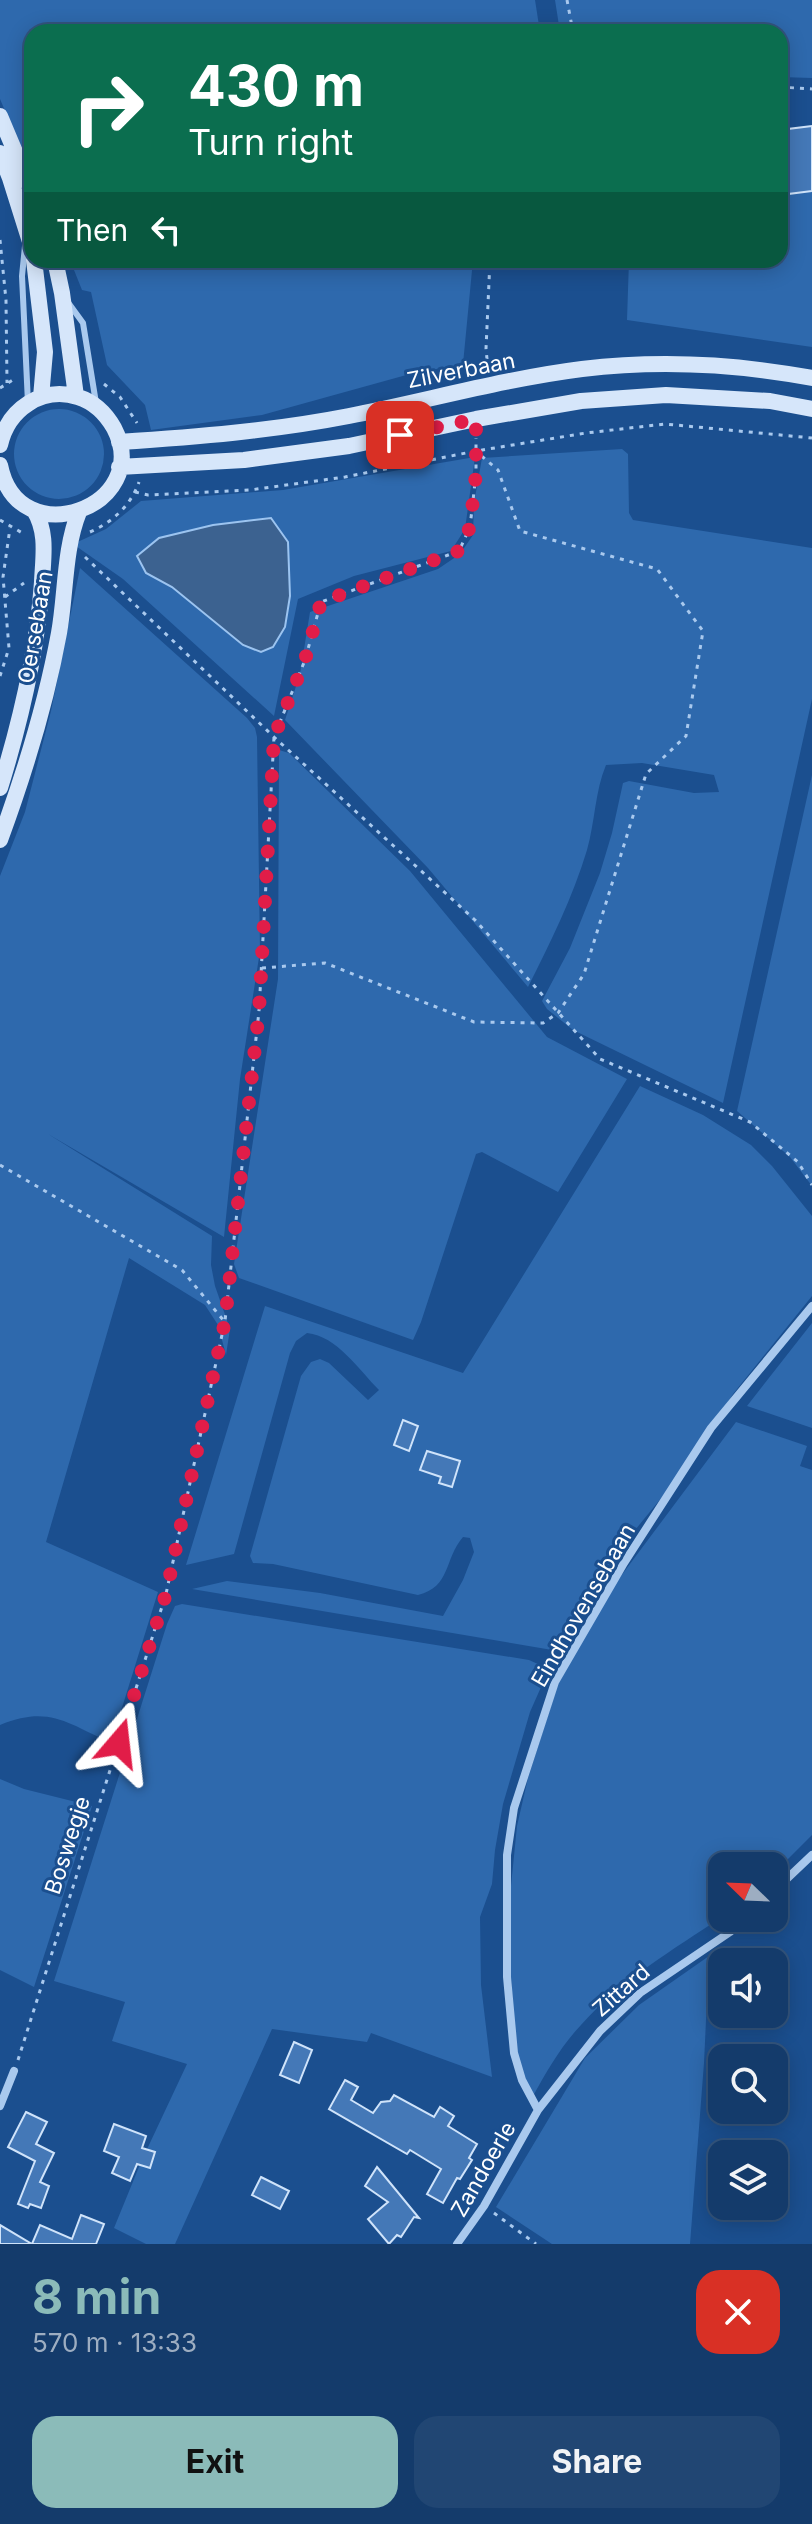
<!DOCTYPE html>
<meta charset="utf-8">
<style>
:root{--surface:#143b6b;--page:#214673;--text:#f1f3f6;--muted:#9dadc1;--line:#33557e;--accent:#8bbbb9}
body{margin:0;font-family:Inter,sans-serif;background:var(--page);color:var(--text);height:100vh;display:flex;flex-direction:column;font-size:30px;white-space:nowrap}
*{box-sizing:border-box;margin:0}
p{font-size:26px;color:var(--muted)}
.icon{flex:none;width:44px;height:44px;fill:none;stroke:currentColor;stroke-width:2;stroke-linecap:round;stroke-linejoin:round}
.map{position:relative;height:2244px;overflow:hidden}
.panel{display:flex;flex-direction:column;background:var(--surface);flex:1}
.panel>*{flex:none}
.top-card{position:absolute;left:24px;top:24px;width:764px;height:244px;border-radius:24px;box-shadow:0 4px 20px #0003,0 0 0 2px var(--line);background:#0b6e4f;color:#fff;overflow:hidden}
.needle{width:52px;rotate:293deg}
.fabs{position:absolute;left:708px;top:1852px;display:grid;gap:16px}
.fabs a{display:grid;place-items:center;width:80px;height:80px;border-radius:16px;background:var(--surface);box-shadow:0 4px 20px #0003,0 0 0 2px var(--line);font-size:40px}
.pin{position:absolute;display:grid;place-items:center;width:68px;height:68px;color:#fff;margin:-34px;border-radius:16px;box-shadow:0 4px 12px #0006}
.me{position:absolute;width:88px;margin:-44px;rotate:17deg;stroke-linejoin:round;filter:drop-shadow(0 0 6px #0008)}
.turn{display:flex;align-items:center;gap:28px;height:168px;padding:0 32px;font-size:36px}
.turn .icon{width:104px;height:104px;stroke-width:2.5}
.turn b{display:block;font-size:56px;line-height:68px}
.then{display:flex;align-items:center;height:76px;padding:0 32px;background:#0003;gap:16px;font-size:30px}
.round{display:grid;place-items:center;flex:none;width:84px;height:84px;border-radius:24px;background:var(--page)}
.overview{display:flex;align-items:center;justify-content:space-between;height:136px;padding:0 32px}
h1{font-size:48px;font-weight:700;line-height:60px;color:var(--accent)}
.action{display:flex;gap:16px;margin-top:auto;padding:16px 32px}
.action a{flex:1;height:92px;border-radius:24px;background:var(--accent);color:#111;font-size:32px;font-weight:700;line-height:92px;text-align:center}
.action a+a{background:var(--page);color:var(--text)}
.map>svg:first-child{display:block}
</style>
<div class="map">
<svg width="812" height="2244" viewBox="0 0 812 2244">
<rect width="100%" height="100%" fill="#1b4f8f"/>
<path fill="#2e69ad" d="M0,0h535l5,32h-508v142l-32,-75z
M555,0h257v78l-32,-1v-45h-220z
M812,167v180l-185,-27 2,-60h151v-90z
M70,260h403l-10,104 -53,10 -148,41 -111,15 -6,-25 -38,-40 -16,-73 -9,-2z
M14 454a45 45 0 1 1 90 0a45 45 0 1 1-90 0Z
M622,449l6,5 1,59 4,7 179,28v151l-89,404 -150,-73 -26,-21 -5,-8 28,-53 30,-75 12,-40 11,-50 6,-2 65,12 25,-1 -5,-17 -72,-12 -36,2c-11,26 -11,57 -19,85 -14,47 -37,93 -59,137l-100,-119 -143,-148 15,-46 10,-62 128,-43 22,-15 13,-19 1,-32 8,-45z
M475,457l-10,72 -14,22 -97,25 -56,23 -24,117 -151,-137 -50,-35 33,-15 35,-28 142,-11z
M80,568l167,150 8,10 2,9 3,214 -20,128 -16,158 -176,-103 164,102 -1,29 4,21 15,43 -4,26 -8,-30 -13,-20 -76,-47 -83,284 112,50 -47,151c-44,-20 -62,-38 -111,-18v-849l25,-64 26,-101z
M279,750l10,3 121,118 137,166 80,42 -69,113 -76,-40 -6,2 -55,168 -8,18 -174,-62 -5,-14 44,-285z
M812,775v411l-22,-29 -53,-46z
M640,1086l63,29 48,30 21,21 40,50v80l-79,98 -34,58 -73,89 -44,66 -24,44 -366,-62 35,-8 93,12 123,23 20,-36 11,-28 -4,-14 -7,-1c-19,22 -12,50 -45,58l-145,-31 -20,-1 -3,-7 51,-180 10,-14 9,-3 9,4 39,37 11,-10c-20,-20 -42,-54 -72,-57l-11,8 -6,12 -56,201 -48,11 79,-259 198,67z
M812,1323v105l-65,-22z
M736,1422l71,24 -7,20 12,4v365l-38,38v-7h-52v51c-48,32 -102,64 -141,108 -20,21 -34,46 -48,71l-10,-18 -7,-27 -5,-73 -1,-82 7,-70 11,-48 30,-94 54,-96z
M182,1604l347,56 20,9 -19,43 -27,92 -8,46 -3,34 -12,33 1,68 11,92 -121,-44 -4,9 -95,-13 -97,215h-29l-32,-16 27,-66 46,-98 -75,-23 13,-39 -71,-21 113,-357 8,-18z
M0,1779l24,10 68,17 -58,181 -34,-17z
M709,1956l-5,107 -14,181h-138l-56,-37 89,-149 54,-53z"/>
<path fill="#3c6290" stroke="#9cc4f0" stroke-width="2" d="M271,518l17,24 2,54 -5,31 -12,20 -12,5 -18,-7 -71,-58 -26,-14 -9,-17 22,-18 54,-13z"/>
<path fill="#4478b7" stroke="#cfe3fa" stroke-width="2" d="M812,126v65l-32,4v-65z
M403,1420l15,6 -9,25 -15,-6z
M427,1451l33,10 -8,26 -13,-4 2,-6 -21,-7z
M294,2042l18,8 -13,33 -19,-8z
M345,2080l13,7 -7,13 22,13 8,-11 9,-1 4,-6 40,22 6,-10 14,9 -6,10 29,18 -8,14 3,2 -12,19 -3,-1 -14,25 -16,-9 14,-25 -31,-19 -3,4 -78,-45z
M26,2112l21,10 -11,22 18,9 -14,29 9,4 -8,22 -11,-4 -2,4 -10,-4 17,-43 -27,-14z
M114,2124l32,12 -4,12 13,4 -5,16 -13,-4 -7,17 -18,-8 7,-16 -15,-6z
M377,2167l42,51 -5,-1 -13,20 -4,-2 -8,9 -21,-25 20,-17 -23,-16z
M261,2177l28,14 -9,18 -28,-14z
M81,2215l23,9 -8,20h-96v-19l32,19 8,-19 32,14z"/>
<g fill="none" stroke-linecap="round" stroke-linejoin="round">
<path stroke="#a9c9ee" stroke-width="3" stroke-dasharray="4 6" stroke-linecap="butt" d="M567,0l6,32
M780,87l32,2
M0,240l6,60 1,83
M488,369l-2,-20 4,-89
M104,384l16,13 17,26
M0,388l16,-10
M135,492l13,3 102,-5 95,-13 131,-26 110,-18 79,-9 147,14
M0,520l24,14
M90,532c23,-10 41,-27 49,-50
M85,557l189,180 201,183 125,139 150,63 48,40 14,23
M5,597l19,-14
M0,676l9,-28 -6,-71 7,-49
M262,968l63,-5 149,59 69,1 15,-10 26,-39 62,-200 40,-38 17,-105 -46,-62 -137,-38 -22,-61 -21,-18
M0,1165l182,105 42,51
M18,2060l148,-466 59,-273 34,-310 15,-274 31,-77 16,-58 138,-51 11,-24 6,-53v-36
M494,2213l42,31"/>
<path stroke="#a9c9ee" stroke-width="6" d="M25,246l-3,30 6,127
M67,301l16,22 13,80"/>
<path stroke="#a9c9ee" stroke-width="8" d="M774,1891l38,-36
M0,2106l14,-35
M538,2110l-16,-30 -8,-27 -7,-76v-122l7,-47 41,-126 69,-119 87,-135 101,-122
M457,2244l27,-38 54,-96 62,-79 40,-38 90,-61 15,-14"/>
<path stroke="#d6e6fa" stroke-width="16" d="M0,116l32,76
M0,153l10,25 22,70
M34,260l11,92 -4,45
M55,260l7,33 14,103
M119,442c77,-5 153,-11 230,-26 77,-15 154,-37 233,-47 76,-9 155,-5 230,9
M0,445c8,-36 42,-59 78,-48 16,5 28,17 36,31 41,78 -96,129 -114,37
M119,467l125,-7 105,-14 127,-27 105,-18 85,-6 104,6 42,8
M0,788c21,-68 37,-135 42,-206 1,-25 6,-49 -8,-72
M0,840c25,-68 46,-136 59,-207 7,-39 5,-84 20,-121"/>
</g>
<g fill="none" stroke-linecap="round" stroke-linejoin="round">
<path stroke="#e11d48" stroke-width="14" stroke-dasharray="0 25.2" d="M119,1743l47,-149 59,-273 34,-310 15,-274 31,-77 16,-58 138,-51 11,-24 6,-53v-55l-76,16"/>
</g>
<g text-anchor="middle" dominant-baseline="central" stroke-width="6" stroke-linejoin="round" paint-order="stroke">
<g font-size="22" fill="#fff" stroke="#1b4f8f">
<text transform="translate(461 370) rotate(-11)">Zilverbaan</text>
<text transform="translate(35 627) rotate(-80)">Oersebaan</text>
<text transform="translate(583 1605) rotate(-60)">Eindhovensebaan</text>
<text transform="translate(67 1845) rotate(-72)">Boswegje</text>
<text transform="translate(621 1990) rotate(-41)">Zittard</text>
<text transform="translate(483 2169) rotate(-60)">Zandoerle</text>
</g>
</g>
</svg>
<div class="fabs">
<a><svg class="needle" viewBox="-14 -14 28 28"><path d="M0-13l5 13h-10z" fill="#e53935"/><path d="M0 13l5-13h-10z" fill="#9dadc1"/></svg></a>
<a><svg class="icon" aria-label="sound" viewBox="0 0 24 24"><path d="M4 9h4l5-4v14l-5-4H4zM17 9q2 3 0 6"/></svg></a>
<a><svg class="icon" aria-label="search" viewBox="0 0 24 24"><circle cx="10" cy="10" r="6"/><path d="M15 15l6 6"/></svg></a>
<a><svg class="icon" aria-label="layers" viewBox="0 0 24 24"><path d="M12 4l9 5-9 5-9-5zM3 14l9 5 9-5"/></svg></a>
</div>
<div class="pin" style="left:400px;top:435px;background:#d93025"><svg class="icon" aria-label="arrive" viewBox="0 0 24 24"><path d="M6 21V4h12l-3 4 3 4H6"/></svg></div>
<svg class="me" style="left:119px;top:1743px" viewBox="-20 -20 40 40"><path d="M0-17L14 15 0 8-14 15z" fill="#e11d48" stroke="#fff" stroke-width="4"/></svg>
<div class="top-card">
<div class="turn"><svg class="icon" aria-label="right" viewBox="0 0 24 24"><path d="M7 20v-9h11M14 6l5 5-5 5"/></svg><div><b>430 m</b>Turn right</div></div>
<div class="then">Then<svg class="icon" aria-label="left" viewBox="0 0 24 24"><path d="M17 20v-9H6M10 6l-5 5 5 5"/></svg></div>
</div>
</div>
<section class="panel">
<div class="overview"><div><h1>8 min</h1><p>570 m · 13:33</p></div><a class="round" style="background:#d93025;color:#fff"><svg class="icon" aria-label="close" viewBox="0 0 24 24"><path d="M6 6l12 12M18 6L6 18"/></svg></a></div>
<div class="action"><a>Exit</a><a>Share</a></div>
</section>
